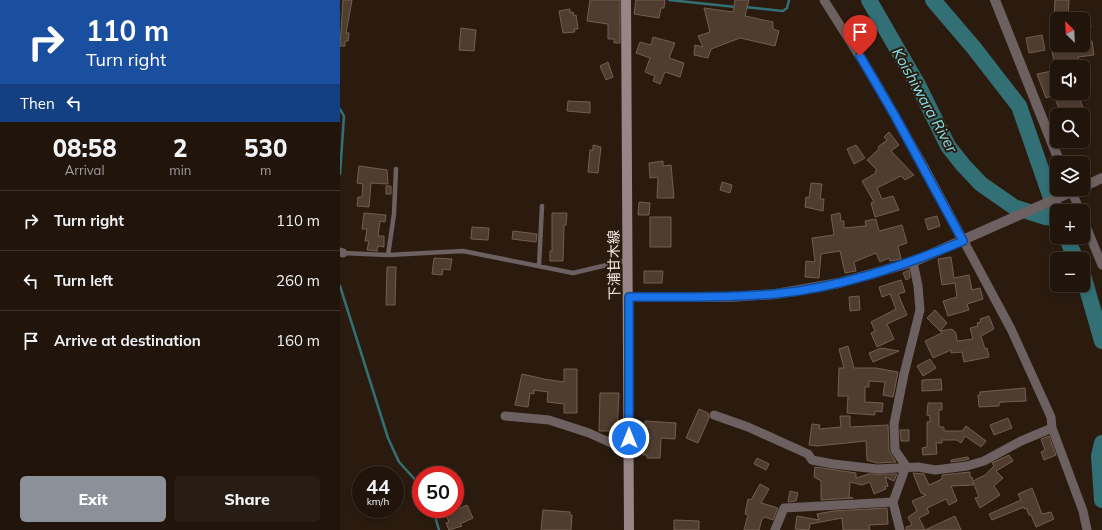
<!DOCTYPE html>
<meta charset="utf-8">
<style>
:root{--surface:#20140b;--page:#281d14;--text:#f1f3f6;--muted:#a29e9d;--line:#3d332c;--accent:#8c9099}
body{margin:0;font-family:Mulish,"Noto Sans JP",sans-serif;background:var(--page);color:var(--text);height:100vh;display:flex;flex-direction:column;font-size:15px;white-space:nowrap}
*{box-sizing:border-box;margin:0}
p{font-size:13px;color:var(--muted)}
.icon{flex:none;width:22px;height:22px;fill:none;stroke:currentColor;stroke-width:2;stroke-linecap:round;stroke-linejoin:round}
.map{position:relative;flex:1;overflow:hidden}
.sheet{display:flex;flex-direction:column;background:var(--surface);width:340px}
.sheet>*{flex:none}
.hud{background:#1a4fa0;color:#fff;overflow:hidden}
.needle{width:26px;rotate:336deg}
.fabs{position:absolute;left:710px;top:12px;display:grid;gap:8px}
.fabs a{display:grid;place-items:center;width:40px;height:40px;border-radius:6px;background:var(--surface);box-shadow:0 2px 6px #0003,0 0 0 1px var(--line);font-size:20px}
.speed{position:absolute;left:12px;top:466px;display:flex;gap:8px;font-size:20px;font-weight:700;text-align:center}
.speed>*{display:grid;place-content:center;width:52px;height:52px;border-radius:50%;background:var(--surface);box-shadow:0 2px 6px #0003,0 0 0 1px var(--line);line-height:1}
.speed small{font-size:10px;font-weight:400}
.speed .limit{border:6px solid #d22;background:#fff;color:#111}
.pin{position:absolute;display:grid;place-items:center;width:34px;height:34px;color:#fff;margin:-41px -17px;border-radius:50% 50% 50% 0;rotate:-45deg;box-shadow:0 0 4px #0007}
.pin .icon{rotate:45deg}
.me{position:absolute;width:44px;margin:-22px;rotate:0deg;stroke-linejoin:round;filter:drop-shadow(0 0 3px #0008)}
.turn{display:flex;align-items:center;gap:14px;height:84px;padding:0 20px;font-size:18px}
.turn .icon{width:52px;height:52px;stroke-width:2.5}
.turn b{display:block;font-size:28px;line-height:34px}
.then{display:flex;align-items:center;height:38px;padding:0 20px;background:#0003;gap:8px;font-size:15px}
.eta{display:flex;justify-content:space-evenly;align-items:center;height:68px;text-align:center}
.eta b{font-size:24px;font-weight:800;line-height:28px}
.cta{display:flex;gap:8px;margin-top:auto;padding:8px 20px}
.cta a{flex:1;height:46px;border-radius:6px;background:var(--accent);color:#fff;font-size:16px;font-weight:800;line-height:46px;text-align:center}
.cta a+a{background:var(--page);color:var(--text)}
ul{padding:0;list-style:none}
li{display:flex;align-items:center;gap:12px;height:60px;padding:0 20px;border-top:1px solid var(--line)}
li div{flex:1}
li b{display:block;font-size:15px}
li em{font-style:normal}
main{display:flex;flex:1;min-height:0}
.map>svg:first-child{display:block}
</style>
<main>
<section class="sheet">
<div class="hud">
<div class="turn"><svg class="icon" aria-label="right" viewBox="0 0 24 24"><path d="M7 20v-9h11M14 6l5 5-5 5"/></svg><div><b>110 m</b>Turn right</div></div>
<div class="then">Then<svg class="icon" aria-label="left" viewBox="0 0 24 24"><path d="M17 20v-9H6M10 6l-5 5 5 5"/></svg></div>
</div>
<div class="eta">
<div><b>08:58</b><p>Arrival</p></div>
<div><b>2</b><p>min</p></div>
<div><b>530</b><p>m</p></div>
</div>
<ul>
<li><svg class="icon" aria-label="right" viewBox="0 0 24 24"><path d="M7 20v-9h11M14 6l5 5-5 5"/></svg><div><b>Turn right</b></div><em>110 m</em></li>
<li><svg class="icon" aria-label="left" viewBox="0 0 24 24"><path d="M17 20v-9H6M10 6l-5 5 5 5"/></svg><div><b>Turn left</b></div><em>260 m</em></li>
<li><svg class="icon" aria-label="arrive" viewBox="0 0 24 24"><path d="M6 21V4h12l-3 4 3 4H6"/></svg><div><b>Arrive at destination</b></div><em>160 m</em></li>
</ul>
<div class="cta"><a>Exit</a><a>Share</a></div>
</section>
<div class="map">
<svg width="762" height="530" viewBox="0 0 762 530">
<rect width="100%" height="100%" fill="#2b1b0f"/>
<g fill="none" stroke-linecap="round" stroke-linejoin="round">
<path stroke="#327075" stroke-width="2.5" d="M329,0l67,7
M405,7l38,4 4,-3 2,-8
M0,109l4,7 -4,58
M0,286l48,152 11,24 22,24
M93,509l6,21"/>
<path stroke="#327075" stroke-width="16" d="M529,0l49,85 30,61 15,19 18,19 33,23 31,10 12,1
M593,0l41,48 45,58 38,109
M726,237l10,22
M743,275l19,66
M762,443l-3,13 3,44"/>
</g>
<path fill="#4f3d30" stroke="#725f51" d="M3,0h9l-6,33h3l-1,8h-3v5h-5z
M250,0h30v43h-6v-4h-6v-15l-21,-3z
M296,0h29l-1,8h-3l-2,10 -25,-4z
M395,0h14l-4,16 28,6v7l6,2 -4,15 -35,-8 -29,11 -3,9 -14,-3 1,-10 8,2 -5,-11 12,-4 -6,-24 29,4z
M715,0h14l-1,19h-14z
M230,9v4l3,-1 1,4 2,-1 2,14h-4l1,3 -12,1 -4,-22z
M750,16l1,12 -8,1v-12z
M121,28l15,2 -2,21 -15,-1z
M702,35l3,15 -16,3 -3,-15z
M313,37l22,6 -6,15 15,5 -4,14 -15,-5 -5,12 -7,-3 2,-5 -10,-4 5,-14 -14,-5 4,-11 11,3z
M752,41l2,14 -16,2 4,10h-27l-3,-16 11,-2 -1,-4h21v-3z
M268,62l5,15 -7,3 -6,-14z
M717,70v23h20l9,22h-15l-2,-5 -8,4 -7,-19 -8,3 -9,-24z
M228,101l22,1v11l-23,-2z
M549,132l10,13 -8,6 23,24 -9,5 -4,-4 -24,12 5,11 11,-3 6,14 -24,7 -4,-14 3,-1 -12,-21 14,-8 -1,-2 2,-1 -10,-10 12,-11 -1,-2 9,-7 -3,-3z
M253,145l8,2 -3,26 -10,-1 2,-22h3z
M516,145l9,13 -11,6 -7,-15z
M323,161v5l8,-1 3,33h-17l1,-21 -8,1 -1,-15z
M19,166l28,4 1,14 -17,-1 -2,24 -12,-1 1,-9h4l1,-13 -6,-1z
M382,182l10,3 -2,8 -10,-3z
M471,183l11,1 -2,15h4l-1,12 -18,-4 1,-10 3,1z
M46,186h5v8h-5z
M299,202l11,1 -1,12h-11z
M24,213l22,2 -1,7 -5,-1 -2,15h6v11l-6,-1 -1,5 -10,-1 2,-9h-4l2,-12h-5z
M212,213h15l-1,12h-2l-1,36h-13v-10h2z
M500,213l1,8h3v7l22,-2 -1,-5 11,-2 3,12 23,-6 5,18 -9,3 3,13 -11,2 -1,-3 -9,4 -4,-9 -22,9 2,9 -11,2 -5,-22 -19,3 -2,24 -14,-1 1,-16 9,1 -3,-24 22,-3 -3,-20z
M597,216l3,10 -12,4 -3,-11z
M310,217h21v30h-21z
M132,227l17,1 -1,12 -17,-1z
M173,231l24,3 -1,8 -24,-3z
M611,257l3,21 15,-3 3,15 8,-2 3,11 -16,5 2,6 -21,6 -5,-15 14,-4 -2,-14 -13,2 -4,-26z
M94,258l18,1 -2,11 -7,-1 -1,6 -10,-1z
M47,267h9l-1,38h-9z
M569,270l1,8 -4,2 -3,-7z
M304,271h19l-1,12h-18z
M561,280l4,12 -7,2 9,21 -20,9 7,15 -17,8 -6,-14 4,-2 -4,-9 25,-13 -6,-15 -8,3 -3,-10z
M519,296l1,14 -10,1 -1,-14z
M595,310l12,13 -7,8 -13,-13z
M649,316l5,13 -13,7 4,13 2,-1 2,9 -25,5 -2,-10 -11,1v-3l-18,8 -8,-17 17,-8 -2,-2 12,-2 4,4 1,8 16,-2 -3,-11 8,-2 -1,-3 4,-1 -1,-3z
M508,346l6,22h22l22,4 -5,25 -10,-2 2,-13 -16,-1v6h-4v15l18,1 -1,9 -7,-1v4l-28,-2 1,-17h-10l1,-28h5l-5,-19z
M541,348l18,3 -26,11 -4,-9z
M590,359l6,9 -13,8 -6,-10z
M224,369h13v44h-13v-9l-17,-2 1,-10 -14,-2v4l-4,-1 -2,14 -13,-2 7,-31 22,5 20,3z
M601,379l1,11 -20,1v-11z
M685,388l1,13 -24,1 -3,1v3l-20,1 -1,-12h2v-3z
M260,393h19l-2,38h-18z
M588,403h14v7h-3v17h5v4h18l4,-5 20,15 -5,6 -16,-11 -4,7 -4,-3h-15v3h-6l1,11 -14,1 -1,-7 5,-1v-25h3v-6l-3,-1z
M359,409l9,4 1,5 -11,25 -12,-5z
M500,416h10v11l38,-2 1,26 7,11 -19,1 -10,-3 -1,-19 -49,5 -8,-1 3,-21 8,1 -1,4 22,-2z
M668,418l4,10 -18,7 -4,-10z
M305,421l31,2 -1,16 -14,-1 -1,20h-13v-3h-4z
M560,430h9v11h-8z
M709,436l7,19 -12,5 -3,-8 4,-2 -4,-11z
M669,455l4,6 -17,10 7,7 -9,8 6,9 -20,13 -5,-10 4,-1 -6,-15v3l-22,1 6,15 -8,4 -3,-6 -19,9 2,5 -10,5 6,12h-19v-3l6,-2 -4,-8 9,-6 -5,-10 14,-6 -5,-2 -8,-20 11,1 5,11 13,-6v-4l28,-3v5h2l1,4 12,-6 9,-9 -2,-3z
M628,457l1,2 -3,1 -15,2v-2z
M417,458l12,6 -3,6 -12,-6z
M475,467l41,6v5l13,-4h28l-3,7 -9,-4 3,9 -3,1 1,2 -12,5 -4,-12 -8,3 -12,-3 -1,15 4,1 -32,2v-19l-7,-4z
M420,484l9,5 -8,14 17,5 -5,12 -8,-3 -3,2 -3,11h-15l4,-15 -3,-1 3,-15 3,1z
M692,488l10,26 9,-2 3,7 -18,8 -5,-12h-2l-3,-7 -2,1v-2l-32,13 -3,-6 32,-14 -3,-6z
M450,491l8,2 -2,8 -8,1z
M127,505l6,13 -13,6 2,2 -13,4 -3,-7 3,-1 -2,-5 7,-3 -2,-2z
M547,508l1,16 -19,1 1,5h-27l-1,-12 -32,6 -1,6 -14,-1 2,-13 22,4 -2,-6 16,-3z
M203,510l27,2v3h2l-1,15h-30z
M615,516l6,14h-36z
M334,520l25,1v9h-25z"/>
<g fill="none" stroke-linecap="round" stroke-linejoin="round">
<path stroke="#6c6061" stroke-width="4.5" d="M3,253l45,2 75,-4 110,22 55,-13
M48,255l6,-41 2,-45
M199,266l3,-60"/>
<path stroke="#6c6061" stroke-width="9" d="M484,0l50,79 50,88 87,162 40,88 1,11 31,83 4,19
M732,192l8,19
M743,219l19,46
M0,252l3,1
M374,415l34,12 60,27 4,6 21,4 44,5 41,-2 17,3 32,-4 17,-5 37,-20 31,-13
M165,416l44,4 40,13 40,18
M566,466l-11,-16 -1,-26 10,-50 16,-64 -2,-24 -5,-24
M435,530l9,-22 109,-6
M560,530l-7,-28 13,-36"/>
<path stroke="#6c6061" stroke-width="10" d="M655,0l65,163
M743,187l19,-9
M289,297h100l47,-3 63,-11 74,-21 165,-73"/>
<path stroke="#988587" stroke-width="10" d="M286,0l3,530"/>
</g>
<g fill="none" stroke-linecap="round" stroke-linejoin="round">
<defs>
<path id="route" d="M289,438v-141c48,0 97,1 145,-3 65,-6 129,-28 189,-53l-68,-125 -35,-60"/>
</defs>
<use href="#route" stroke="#114b97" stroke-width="10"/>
<use href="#route" stroke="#1a73e8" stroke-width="7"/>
</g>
<g text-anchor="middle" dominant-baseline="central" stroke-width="4" stroke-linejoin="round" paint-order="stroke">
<g font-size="14" fill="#faefe7" stroke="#2b1b0f">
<text transform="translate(274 265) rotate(-91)">下浦甘木線</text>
</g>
<g font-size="15" font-style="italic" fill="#84e7f0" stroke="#2b1b0f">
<text transform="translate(585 100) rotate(61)">Koishiwara River</text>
</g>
</g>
</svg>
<div class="fabs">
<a><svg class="needle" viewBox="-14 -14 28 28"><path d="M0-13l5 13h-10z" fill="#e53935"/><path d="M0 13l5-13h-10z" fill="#a29e9d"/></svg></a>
<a><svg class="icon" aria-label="sound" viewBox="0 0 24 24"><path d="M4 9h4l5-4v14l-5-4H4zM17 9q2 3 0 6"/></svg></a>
<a><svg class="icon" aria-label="search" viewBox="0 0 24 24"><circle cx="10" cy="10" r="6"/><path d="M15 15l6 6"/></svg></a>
<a><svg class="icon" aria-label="layers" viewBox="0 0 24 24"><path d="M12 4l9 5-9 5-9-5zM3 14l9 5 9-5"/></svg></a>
<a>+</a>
<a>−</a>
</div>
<div class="speed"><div>44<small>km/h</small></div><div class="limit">50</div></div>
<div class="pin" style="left:520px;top:56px;background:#d93025"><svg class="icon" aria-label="arrive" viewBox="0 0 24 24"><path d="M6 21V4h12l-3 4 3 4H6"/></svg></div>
<svg class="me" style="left:289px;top:438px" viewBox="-20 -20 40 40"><circle r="17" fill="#1a73e8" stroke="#fff" stroke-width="3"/><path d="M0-11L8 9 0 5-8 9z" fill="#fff"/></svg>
</div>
</main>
